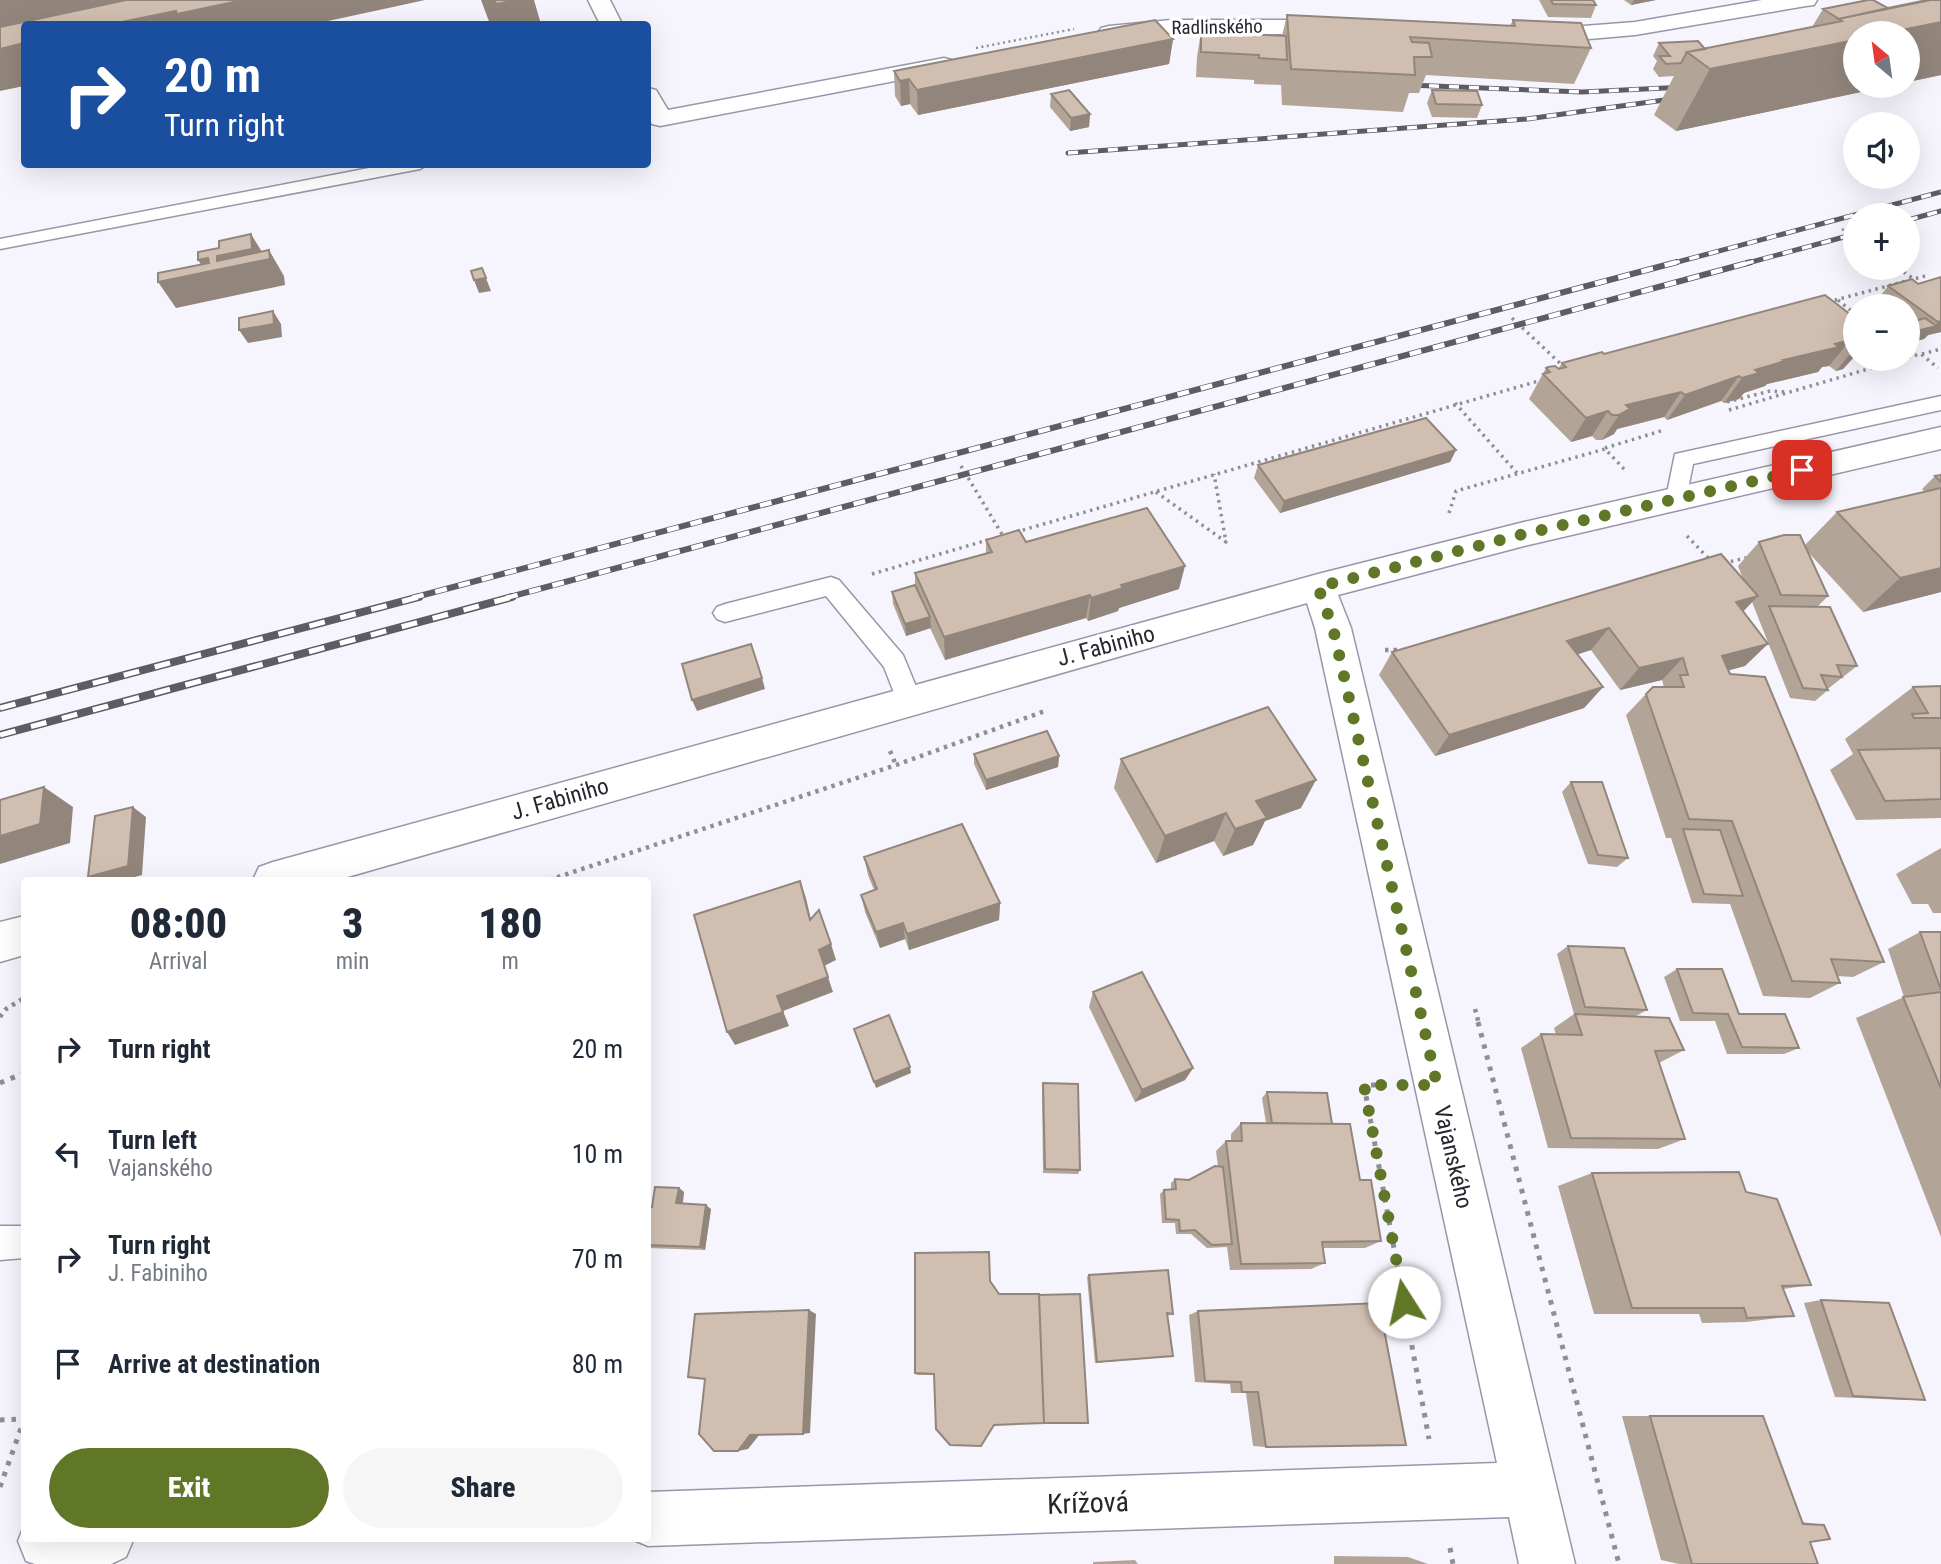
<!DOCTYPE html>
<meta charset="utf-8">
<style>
:root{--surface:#fff;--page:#f6f6f7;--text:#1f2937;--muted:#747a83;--accent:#617728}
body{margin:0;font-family:"Roboto Condensed",sans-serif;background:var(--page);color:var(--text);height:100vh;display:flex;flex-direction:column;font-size:26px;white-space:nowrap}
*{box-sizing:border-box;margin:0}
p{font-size:23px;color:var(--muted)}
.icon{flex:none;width:38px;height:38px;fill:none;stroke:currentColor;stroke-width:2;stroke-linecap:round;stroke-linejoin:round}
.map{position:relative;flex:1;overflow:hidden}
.panel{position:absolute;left:21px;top:877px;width:630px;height:665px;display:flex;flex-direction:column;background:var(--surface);border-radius:7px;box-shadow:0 7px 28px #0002}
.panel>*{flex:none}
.top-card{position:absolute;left:21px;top:21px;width:630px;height:147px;border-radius:7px;box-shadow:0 7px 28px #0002;background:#1a4fa0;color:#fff;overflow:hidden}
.needle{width:46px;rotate:331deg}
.buttons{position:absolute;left:1843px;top:21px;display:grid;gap:14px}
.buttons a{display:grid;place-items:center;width:77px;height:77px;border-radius:50%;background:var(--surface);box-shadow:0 7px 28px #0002;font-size:35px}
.pin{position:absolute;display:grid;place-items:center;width:60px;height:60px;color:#fff;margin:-30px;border-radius:14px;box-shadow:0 4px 10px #0006}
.me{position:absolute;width:77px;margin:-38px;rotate:350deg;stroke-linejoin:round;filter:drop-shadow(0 0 5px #0008)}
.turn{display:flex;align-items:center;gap:24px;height:147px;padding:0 28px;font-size:32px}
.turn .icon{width:91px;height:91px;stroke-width:2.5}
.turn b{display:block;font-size:49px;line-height:60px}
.eta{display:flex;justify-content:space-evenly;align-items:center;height:119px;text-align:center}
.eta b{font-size:42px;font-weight:800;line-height:49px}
.action{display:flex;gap:14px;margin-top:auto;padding:14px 28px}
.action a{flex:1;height:80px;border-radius:42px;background:var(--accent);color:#fff;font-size:28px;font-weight:800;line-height:80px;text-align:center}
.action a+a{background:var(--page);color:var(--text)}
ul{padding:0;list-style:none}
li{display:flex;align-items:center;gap:21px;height:105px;padding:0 28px}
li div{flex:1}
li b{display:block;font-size:26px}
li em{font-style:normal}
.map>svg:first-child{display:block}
</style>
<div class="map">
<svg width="1941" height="1564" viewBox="0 0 1941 1564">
<rect width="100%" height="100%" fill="#f6f5fd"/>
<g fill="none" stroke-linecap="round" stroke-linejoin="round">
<defs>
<path id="lane" d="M390,164h38l-8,5 -420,80v-10z
M1941,396v14l-248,54 -8,40 -8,2 -8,-2 -3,-6 9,-44z
M831,577l8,3 64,75 19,46 -4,7 -9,3 -9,-3 -16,-41 -58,-71 -101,26 -8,-3 -4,-6 4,-6 8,-3z
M0,1226h24v32l-24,2z"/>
<path id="street" d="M588,0h22l12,24h-22z
M1762,0h55l-3,5 -8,1 -171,29 -103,9 -8,-2 -3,-5 3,-5 8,-2 103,-8z
M1171,20h165l8,2 3,5 -3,5 -8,2h-165l-62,6 -8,-2 -3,-5 3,-5 8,-2z
M944,58l8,2 3,5 -3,5 -292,56 -8,-2 -4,-6v-30l8,2 12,20z
M1941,427v22l-417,97 -186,49 13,33 224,936h-56l-10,-47 -861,29 -19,-8h19v-46l849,-29 -182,-835 -8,-25 -970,277h-84l6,-13 14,-5 1045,-288 206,-52z
M24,916v39l-24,7v-40z
M24,1526v12h110l-8,19 -15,7h-76l-9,-3 -8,-20z"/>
</defs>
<use href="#lane" stroke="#9896a9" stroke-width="3"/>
<use href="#street" stroke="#9896a9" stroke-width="3"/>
<path stroke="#8f8e96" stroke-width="2.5" stroke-dasharray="2 3.5" stroke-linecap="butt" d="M976,48l98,-19
M1842,229l13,9"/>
<path stroke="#8f8e96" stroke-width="3.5" stroke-dasharray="2.5 4.5" stroke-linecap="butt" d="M1898,268l16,11
M1838,300l17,14
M1828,302l97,-26
M1512,318l53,50
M1922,354l19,-5
M1908,357l13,-3 17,14
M1727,402l43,-11 17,1
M1455,403l62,70
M1729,410l173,-51
M1605,448l59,-18
M961,466l42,70
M1156,492l70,50 -12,-68
M1449,513l7,-22 149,-42 21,22
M1016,532l526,-152
M1687,536l23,24
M1724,563l26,-6
M872,574l119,-35"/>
<path stroke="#8f8e96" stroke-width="4.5" stroke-dasharray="3.5 5" stroke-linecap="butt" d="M1385,650h19
M890,751l6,14
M549,880l347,-115 149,-54
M1475,1009l4,15
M0,1017l6,-8 18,-11"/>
<path stroke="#8f8e96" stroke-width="5" stroke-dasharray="4.5 7" stroke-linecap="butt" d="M1478,1022l141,542
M0,1083l24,-10
M1387,1085h-23l65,354
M0,1420l24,-1
M0,1487l24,-67
M1450,1548l3,16"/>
<use href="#lane" fill="#fff" fill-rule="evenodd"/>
<use href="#street" fill="#fff" fill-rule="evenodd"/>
<defs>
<path id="rail-far2" d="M1409,85l173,7 104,-5
M1068,153l459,-34 152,-21
M1908,220l33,-9
M1670,264l271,-72
M1744,264l111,-30"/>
<path id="rail-far1" d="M412,598l1265,-336
M506,598l1245,-336"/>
<path id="rail" d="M0,708l419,-111
M0,735l512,-138"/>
</defs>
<use href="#rail-far2" stroke="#5d5c64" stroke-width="5"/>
<use href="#rail-far1" stroke="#5d5c64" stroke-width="6"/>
<use href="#rail" stroke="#5d5c64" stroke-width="8"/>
<use href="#rail-far2" stroke="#fff" stroke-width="3.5" stroke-dasharray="10" stroke-linecap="butt"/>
<use href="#rail-far1" stroke="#fff" stroke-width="4.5" stroke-dasharray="12" stroke-linecap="butt"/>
<use href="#rail" stroke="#fff" stroke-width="5" stroke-dasharray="16" stroke-linecap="butt"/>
</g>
<path fill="#b3a498" d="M1539,0h54l3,5 -5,13 -43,-1z
M1624,0h32l-25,5z
M1941,0v75l-265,56 -22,-16 20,-39 -15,1 -6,-8 4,-8 -4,-5 6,-13 46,6 107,-22 11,-18 65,-1z
M1287,15l223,11 3,-6 78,28 -17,36 -148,-9 -7,18h-10l-6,19 -121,-7 -1,-20 -27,-1v-4l-58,-3 1,-20 4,-25 81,4z
M1173,39l-4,25 -251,51 -8,-11 -9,2 -6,-10 -1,-25z
M1432,90l50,15 -5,13 -45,-1 -5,-14z
M1051,94l39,20 -1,13 -19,4 -20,-24z
M1941,277v55l-13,3 -4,4 -16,4v-20l2,-1 -2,-1v-15h-20l-10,-7 10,-13 30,-2z
M1855,318v38l-12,13 -7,2 -7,-5 -7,1 -4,5 -51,12 -2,2 -21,7 -5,6 -15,4 -3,-2 -54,19 -3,-3 -47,12 -3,5 -12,6h-6l-4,-4 -21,6 -42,-43 17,-31 12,1 4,-6 42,-9z
M1456,450l-6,12 -170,51 -26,-35 4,-13z
M1941,475v117l-78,20 -55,-60 20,44 -11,11 40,59 -28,22h-2l1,2 -13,11 -25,-3 -38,-96 -9,9 2,55 -16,4 155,292 -31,15 -16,-1 3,7 -30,15 -47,-2 -33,-92 -38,-1 -21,-65h-5l-40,-123 20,-21 18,-7 -2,-7 -42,10 -29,-40 -14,4 26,33 -19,21 -149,48 -56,-81 13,-23 351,-73 -5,-13 21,-24 46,3 32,-33 88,-20 -3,-3 13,-13z
M986,540l40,2 153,47 -60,19 -1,3 -30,10 -2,-3 -141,42 -15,-32 -24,8 -13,-32 -1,-12 23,-7v-12l71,-20z
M1941,686v132l-85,2 -26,-50 23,-16 -8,-15 68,-52z
M974,754l85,2 -1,11 -72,23 -12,-26z
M1121,759l180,49 -36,13 -12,24 -30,11 -9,-15 -58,22 -42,-75z
M1571,782l57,76 -11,9 -29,-3 -26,-72z
M1941,848v65h-8l-5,-9h-16l-16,-30z
M864,857l136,46 -1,17 -90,30 -4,-11 -25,9 -15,-36 -4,-17 13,-5 -6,-15z
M1920,932h21v305l-85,-219 48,-21 -16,-48z
M1568,946l79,64 -11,6 48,34 -25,13 26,76 -27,10 -110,-1 -27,-100 20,-14 15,1 -2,-7 20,-14 -17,-60z
M1677,969l62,45 60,34 -15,6h-57l-12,-33h-35l-16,-44z
M1093,992l100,76 -8,12 -50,22 -46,-95z
M1043,1083l37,87 -2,4 -35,-1 -1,-84z
M1267,1092l65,32 28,56 21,61 -16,7h-42l2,15 -14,6 -81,1 -3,-23 -20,1 -16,-14h-15l-1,-11h-13l-2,-29 4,-4 7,-1v-6l4,-4 14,1 29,-13 -2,-16 10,-10h5v-7l10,-11h25l-4,-25z
M1592,1173l154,19 65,93 -28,4 11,27 -48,6 -44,1 -3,-9h-105l-36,-128z
M679,1188l5,4 -1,11 28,6 -6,41 -57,-2v-41h4z
M1089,1275l84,39 -6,2 6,40 -78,7 -8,-86z
M990,1281l54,142 -50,2 -60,-50h-17l-2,-2z
M1821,1300l104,100h-20l-70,-3 -31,-94z
M1379,1303l-113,144 -13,-1 -7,-53h-15l-1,-9 -35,-2 -6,-67 9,-4z
M1622,1416h141l39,106 22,3 -14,17 8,22h-139l-18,-4z
M1334,1556l74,1 20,7h-94z
M1135,1560l3,4h-45v-2z"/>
<path fill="#92867c" d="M0,0h212l-212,47z
M243,0h147l3,7 -79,17h-202l64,-13z
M390,0h35l-32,7z
M481,0h53l7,24h-51z
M1634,0h22l-25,5z
M1904,18l-9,13 2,-2 44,-9v55l-33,7v-49h-53v53h35l-214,45 34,-62 138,-28 8,-12z
M1173,39l-4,25 -251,51 -1,-25z
M24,43v43l-24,5v-42z
M909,79l1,25 -9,2 -1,-25z
M1090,114l-1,13 -19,4 1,-13z
M251,234l16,26 2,-10 15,26 1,9 -109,23 -18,-26 48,-10 -8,-12 10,-2 9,3v-5z
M482,268l9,23 -12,2 -5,-13z
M273,311l8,13 1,13 -34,6 -9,-13z
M1941,321v11l-13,3 -4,4 -16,4 9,-12 18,-5 3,-4z
M1850,340l-21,26 -7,1 -4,5 -51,12 -2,2 -21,7 -5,6 -15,4 18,-25 13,-8 28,-10z
M1855,348v8l-12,13 -7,2z
M1739,376l-18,25 -54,19 18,-25z
M1681,392l-17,25 -47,12 -3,5 -12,6 24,-35z
M1608,411l-16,25 -21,6 15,-24z
M1456,450l-6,12 -170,51 4,-12z
M1185,566l-6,23 -60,19 -1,3 -30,10 3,-23 30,-13z
M1941,568v24l-78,20 37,-34z
M1090,595l-4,23 -141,42 -1,-23z
M1758,596l-22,23v-17z
M930,617l1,11 -25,8 -1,-12z
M1609,628l-18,22 -42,14 18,-23z
M1768,644l-23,22 -45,12 22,-22z
M1683,658l-21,22 -42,10 19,-22z
M762,678l3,11 -68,22 -5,-11z
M1603,687l-19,21 -149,48 14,-21z
M1059,756l-1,11 -72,23v-10z
M1316,780l-15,28 -36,13 -12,24 -30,11 12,-27 21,-28z
M44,787l29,20 -3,36 -70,21v-28z
M133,807l13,10 -4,58 -18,5h-30l-6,-3z
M1226,813l-12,28 -58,22 9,-27z
M800,881l6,17 9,39 -5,-17z
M1000,903l-1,17 -90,30 -2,-16z
M903,923l2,16 -25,9 -4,-16z
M831,944l5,16 -12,6 -5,-16z
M828,977l5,15 -50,19 6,15 -54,19 -8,-13 50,-36z
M910,1067l1,6 -35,15 -2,-6z
M1193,1068l-8,12 -50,22 7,-12z
M679,1188l5,4 -2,15 -6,-4z
M706,1205l5,4 -6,41 -5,-3z
M809,1310l7,4 -6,119 -7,1z
M760,1434l-12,15 -10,2 12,-16z"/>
<path fill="#d0bfb1" stroke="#92867c" stroke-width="2" d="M126,0h117l-66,14 -1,-3 -64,13h-88v19l-24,6v-22z
M495,0h21l-20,4z
M1551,0h42l3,5 -43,-1z
M1868,0h5l15,8 -49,11 -16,-10z
M1927,0h4l-43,8z
M1931,0h10v22l-54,11h-32v7l-145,29 -23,-17 155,-31 -4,-2z
M1287,15l228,11 -2,-6 68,3 10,25 -181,-11 2,5 17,1 3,14h-18l1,18 -124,-6z
M1155,20l18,19 -256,51 -8,-11 -9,2 -6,-10z
M1201,32l85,4 1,24 -28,-2v-3l-58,-3z
M1698,41l7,8 -18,3 -6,11 -15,1 -7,-8h11l-11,-13z
M1069,90l21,24 -19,4 -20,-24z
M1432,90l45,1 5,14 -46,-1z
M251,234l1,15 -35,7v5l52,-11 1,9 -112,23v-9l51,-10 -1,-5 -10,2v-8l21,-4v-7z
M482,268l4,10 -12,2 -3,-9z
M1941,277v44l-3,1 -50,-36 24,-7 6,5z
M1825,295l30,23v27l-5,-5 -15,4 4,3 -56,13 2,1 -30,9 4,3 -17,5 -3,-2 -54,19 -4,-3 -55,13 4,4 -11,6h-7l-4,-4 -22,7 -43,-44 7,-2 -4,-4 2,-1 7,-1 4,3 7,-2 -4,-4 40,-11 2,2z
M273,311l1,13 -35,6v-12z
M1925,318l11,8 -19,5 -9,-8z
M1426,418l30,32 -172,51 -26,-36z
M1941,475v7l-6,-6z
M1941,488v80l-41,10 -63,-66z
M1147,508l38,58 -64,19 2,3 -32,10 -1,-3 -146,42 -29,-64 77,-21 -6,-12 33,-10 7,12z
M1784,535h16l28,61 -47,-1 -22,-53z
M1721,554l37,42 -22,6 32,42 -46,12 8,18 35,3 119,285 -53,-3 9,24 -48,-2 -60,-160 -43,-2 -43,-125 7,-7h31l-4,-12h8l-5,-17 -44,10 -30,-40 -23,7 -19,6 36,46 -154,48 -57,-83z
M915,585l15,32 -25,7 -13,-32z
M1769,606l61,1 27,59 -20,-1 5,12 -21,-2 7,15 -25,-2z
M751,644l11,34 -70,22 -10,-36z
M1941,686v32h-27l-2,-4 16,-1 -15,-26z
M1268,707l48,73 -60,21 11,17 -32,11 -9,-16 -61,23 -44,-77z
M1047,731l12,25 -73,24 -12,-26z
M1941,748v51l-56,2 -27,-51z
M1571,782h31l26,76 -30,-3z
M44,787l-4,37 -40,12v-36z
M133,807l-5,59 -40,11 7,-61z
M962,824l38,79 -93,31 -4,-11 -27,9 -15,-37 16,-6 -13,-32z
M1683,829l37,1 23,66 -39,-2z
M800,881l10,39 9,-10 12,34 -12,6 9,27 -51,19 6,16 -56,20 -33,-117z
M1920,932h21v58z
M1568,946l56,2 23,62 -62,-3z
M1677,969h45l17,45h46l14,34 -57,-1 -14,-33 -35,-1z
M1142,972l51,96 -51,22 -49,-98z
M1941,992v96l-38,-91z
M1575,1014l94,4 15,32 -29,1 30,88 -114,-1 -30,-104 41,1z
M889,1015l21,52 -36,15 -20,-53z
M1043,1083l35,1 2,86 -35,-1z
M1267,1092l60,1 5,31 -60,-1z
M1241,1123l109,1 10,56h11l10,61 -59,1 3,21 -84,1 -15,-123h16z
M1215,1166l8,1 9,77 -20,1 -17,-15 -15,1 -1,-11 -13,-1 -2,-29 12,-1 -1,-10 14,1z
M1739,1172l7,20 31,7 34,86 -29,1 12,30 -47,2 -3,-10h-112l-40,-135z
M655,1187l24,1 -3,15 30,2 -6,42 -52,-2v-38h4z
M989,1252l1,29 9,13h40l5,129 -50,2 -13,21 -31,-1 -14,-16 -2,-55 -19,-1v-120z
M1168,1270l5,44 -6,-1 6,43 -76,6 -8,-87z
M1080,1294l8,129h-44l-5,-128z
M1821,1300l68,3 36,97 -72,-4z
M1379,1303l27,142 -140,2 -8,-55h-16l-1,-10 -36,-1 -7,-70z
M809,1310l-6,124 -53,1 -12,16h-24l-15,-17 6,-55 -17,-2 7,-63z
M1650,1416h113l40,108 21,1 6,14 -20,3 8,22h-126z"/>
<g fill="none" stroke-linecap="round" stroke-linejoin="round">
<path stroke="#617728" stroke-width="12" stroke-dasharray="0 21.6" d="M1404,1302l-40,-217h73l-104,-457 -15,-41 206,-53 278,-64"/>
</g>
<g text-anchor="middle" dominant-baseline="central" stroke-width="7" stroke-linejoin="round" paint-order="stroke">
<g font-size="19" fill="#27262e" stroke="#fff">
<text transform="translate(1217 27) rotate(-1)">Radlinského</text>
</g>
<g font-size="23" fill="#27262e" stroke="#fff">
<text transform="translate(1106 646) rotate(-15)">J. Fabiniho</text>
<text transform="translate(560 799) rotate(-16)">J. Fabiniho</text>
<text transform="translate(1453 1157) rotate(77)">Vajanského</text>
</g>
<g font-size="28" fill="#27262e" stroke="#fff">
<text transform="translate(1088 1503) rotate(-2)">Krížová</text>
</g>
</g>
</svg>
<div class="buttons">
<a><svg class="needle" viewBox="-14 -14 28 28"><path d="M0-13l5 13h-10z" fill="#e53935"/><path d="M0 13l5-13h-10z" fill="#747a83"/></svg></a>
<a><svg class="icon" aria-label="sound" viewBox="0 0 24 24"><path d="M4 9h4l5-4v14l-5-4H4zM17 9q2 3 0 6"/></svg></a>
<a>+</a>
<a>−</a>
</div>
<div class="pin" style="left:1802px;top:470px;background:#d93025"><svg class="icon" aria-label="arrive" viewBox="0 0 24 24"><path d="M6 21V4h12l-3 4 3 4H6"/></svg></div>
<svg class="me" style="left:1404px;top:1302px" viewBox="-20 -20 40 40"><circle r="19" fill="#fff"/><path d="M0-13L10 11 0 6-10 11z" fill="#617728"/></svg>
<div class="top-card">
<div class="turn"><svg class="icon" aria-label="right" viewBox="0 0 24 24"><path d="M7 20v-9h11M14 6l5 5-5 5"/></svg><div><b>20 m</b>Turn right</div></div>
</div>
<section class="panel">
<div class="eta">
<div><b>08:00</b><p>Arrival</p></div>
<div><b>3</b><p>min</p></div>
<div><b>180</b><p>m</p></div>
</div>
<ul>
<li><svg class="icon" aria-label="right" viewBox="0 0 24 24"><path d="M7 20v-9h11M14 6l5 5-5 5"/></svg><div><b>Turn right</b></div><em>20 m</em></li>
<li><svg class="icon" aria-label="left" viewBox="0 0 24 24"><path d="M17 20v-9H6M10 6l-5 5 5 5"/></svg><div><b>Turn left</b><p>Vajanského</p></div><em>10 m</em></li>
<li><svg class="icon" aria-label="right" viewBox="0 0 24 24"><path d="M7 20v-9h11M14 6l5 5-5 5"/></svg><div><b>Turn right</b><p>J. Fabiniho</p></div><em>70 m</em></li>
<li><svg class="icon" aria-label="arrive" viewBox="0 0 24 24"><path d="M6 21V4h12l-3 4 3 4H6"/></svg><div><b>Arrive at destination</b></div><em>80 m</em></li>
</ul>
<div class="action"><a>Exit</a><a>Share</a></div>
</section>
</div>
